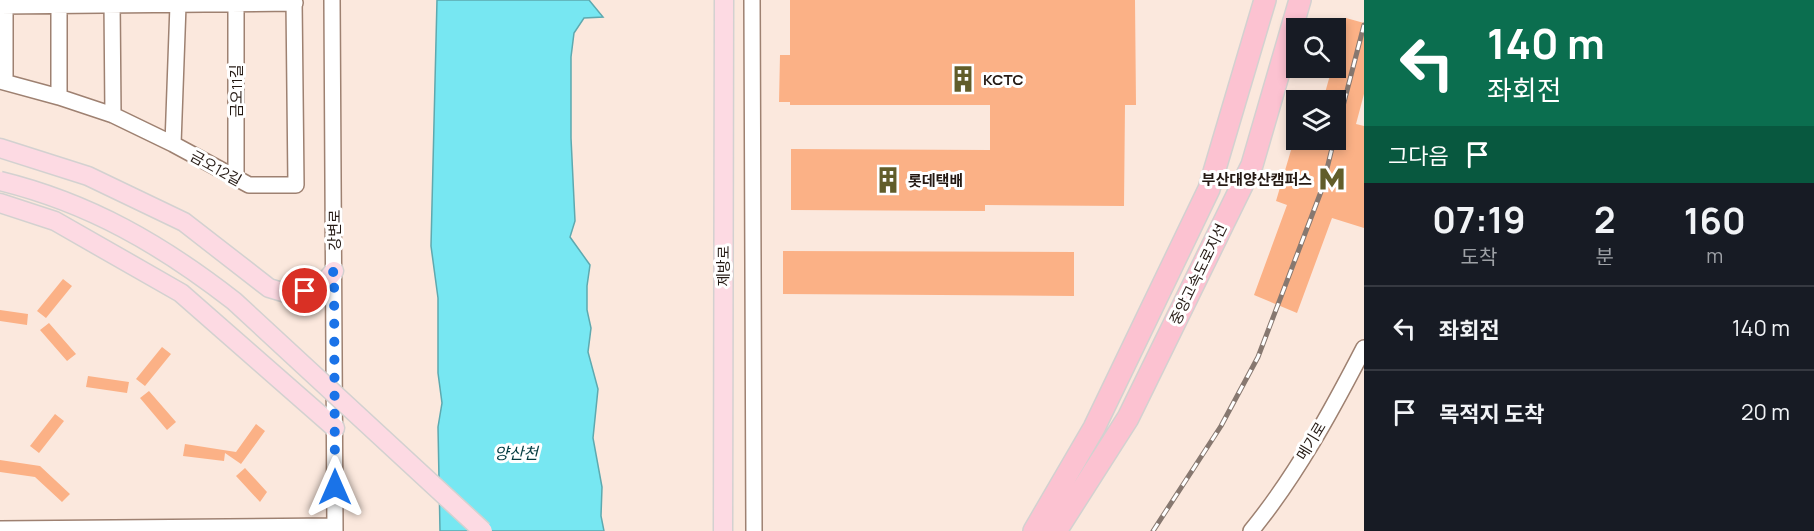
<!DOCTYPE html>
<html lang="ko">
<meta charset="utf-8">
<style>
:root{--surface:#171b24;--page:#20242c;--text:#f1f3f6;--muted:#9ea1a6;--line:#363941}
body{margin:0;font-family:Manrope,"Noto Sans KR",sans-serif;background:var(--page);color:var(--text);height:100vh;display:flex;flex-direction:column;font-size:22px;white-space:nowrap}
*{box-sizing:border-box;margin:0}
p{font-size:20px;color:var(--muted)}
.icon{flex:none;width:33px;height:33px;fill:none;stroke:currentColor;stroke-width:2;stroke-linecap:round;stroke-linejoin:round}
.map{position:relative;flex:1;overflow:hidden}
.panel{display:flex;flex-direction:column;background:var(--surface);width:450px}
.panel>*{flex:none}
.banner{background:#0b6e4f;color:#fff;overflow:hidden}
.controls{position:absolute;left:1286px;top:18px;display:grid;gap:12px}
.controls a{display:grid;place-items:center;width:60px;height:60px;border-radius:0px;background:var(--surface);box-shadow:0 3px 9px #0003;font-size:30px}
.pin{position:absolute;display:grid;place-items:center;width:51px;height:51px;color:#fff;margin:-26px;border:3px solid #fff;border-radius:50%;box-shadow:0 2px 6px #0007}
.me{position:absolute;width:66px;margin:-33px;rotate:0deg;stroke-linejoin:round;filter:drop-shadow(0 0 4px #0008)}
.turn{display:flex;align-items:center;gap:21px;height:126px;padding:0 24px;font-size:27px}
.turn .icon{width:78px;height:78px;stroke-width:2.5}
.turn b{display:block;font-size:42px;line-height:51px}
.then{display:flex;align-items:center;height:57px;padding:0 24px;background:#0003;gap:12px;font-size:22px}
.eta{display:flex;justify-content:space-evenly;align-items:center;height:102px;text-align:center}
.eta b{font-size:36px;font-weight:700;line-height:42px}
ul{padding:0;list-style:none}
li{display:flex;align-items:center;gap:18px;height:84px;padding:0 24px;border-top:2px solid var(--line)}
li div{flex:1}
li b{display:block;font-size:22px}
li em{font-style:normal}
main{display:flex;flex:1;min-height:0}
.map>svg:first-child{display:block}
</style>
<main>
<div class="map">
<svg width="1364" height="531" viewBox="0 0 1364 531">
<rect width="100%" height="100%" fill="#fbe8dd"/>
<path fill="#77e7f2" stroke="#5ea9af" stroke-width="1.5" d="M437,0h152l14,17 -19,1 -10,15 -3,24v81l4,83 -5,16 20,28 -3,21v24l4,18 -3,24 10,37 -5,49 9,49 -1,29 3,15h-164l-2,-104 4,-24 -4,-30v-75l-7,-52z"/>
<path fill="#fbb186" d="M790,0h345l1,105h-11l-1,101 -139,-1v6l-194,-1v-61l199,1v-45h-200v-3h-11l1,-47h10z
M1346,18l18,5v71l-8,30 8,2v102l-32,-10 -35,95 -43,-18 33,-90 -11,-4 18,-61h41v-40h-12l9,-32h3v-10z
M783,251l291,1v44l-291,-2z
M63,279l9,7 -26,32 -9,-7z
M0,310l28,4 -1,11 -27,-4z
M49,323l27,31 -9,7 -27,-31z
M162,347l9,7 -26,32 -9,-7z
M88,376l41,6 -2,11 -41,-6z
M149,391l27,31 -9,8 -27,-32z
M55,414l9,7 -25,32 -9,-7z
M256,424l9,7 -24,33 -16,-11 -1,8 -41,-5 2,-12 51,8z
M0,460l40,6 30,28 -8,8 -27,-25 -35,-5z
M245,468l22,24 -7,10 -24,-26z"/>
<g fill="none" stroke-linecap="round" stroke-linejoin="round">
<defs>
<path id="minor" d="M112,0l1,115
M332,0l3,531
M752,0l2,531
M0,6l295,-3
M0,81l59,16 54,18 60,29 76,41h47l-2,-185
M5,82v-82
M59,97v-97
M173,144l5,-139
M236,178v-174
M0,529l335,-3
M1251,531c45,-55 81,-121 113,-183"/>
<path id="major" d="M0,148l88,28 96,46 85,66 20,6 31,-6 14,-17
M0,203l55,18 126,72 154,135
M723,531l1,-531"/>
<path id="highway" d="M1034,531l60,-103 115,-239 56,-189
M1056,531l72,-113 124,-253 48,-165"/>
</defs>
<use href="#minor" stroke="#9e8171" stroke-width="18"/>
<use href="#major" stroke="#d3d1d0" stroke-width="21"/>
<use href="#highway" stroke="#d3d1d0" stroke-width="24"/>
<use href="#minor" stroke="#fff" stroke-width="15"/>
<use href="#major" stroke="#fddae3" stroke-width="18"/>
<use href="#highway" stroke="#fcc2d1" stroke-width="21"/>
<defs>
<path id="rail" d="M1335,137l29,-112
M1153,531l68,-105 37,-69 64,-168 12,-49"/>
</defs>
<use href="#rail" stroke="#877870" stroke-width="5"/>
<use href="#rail" stroke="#fff" stroke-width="3" stroke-dasharray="9" stroke-linecap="butt"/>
<defs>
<path id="major-bridge" d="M0,181c90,22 162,64 234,120l249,230"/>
</defs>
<use href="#major-bridge" stroke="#d3d1d0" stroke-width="21" stroke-linecap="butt"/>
<use href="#major-bridge" stroke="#fddae3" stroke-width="18"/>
</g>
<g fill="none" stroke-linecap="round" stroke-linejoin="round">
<path stroke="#1a73e8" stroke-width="10" stroke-dasharray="0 18" d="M305,291l15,-3 14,-17 1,216"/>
</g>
<defs>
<symbol id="building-bare" viewBox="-9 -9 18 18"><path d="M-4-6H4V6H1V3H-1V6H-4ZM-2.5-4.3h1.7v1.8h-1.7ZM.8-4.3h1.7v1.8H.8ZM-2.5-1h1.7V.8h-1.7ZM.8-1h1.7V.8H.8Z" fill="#615d2a" stroke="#fff" stroke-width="2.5" paint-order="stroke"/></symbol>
<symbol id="metro-bare" viewBox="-9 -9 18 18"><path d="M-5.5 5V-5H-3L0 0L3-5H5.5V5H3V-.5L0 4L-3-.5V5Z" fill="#615d2a" stroke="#fff" stroke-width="2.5" paint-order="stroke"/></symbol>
</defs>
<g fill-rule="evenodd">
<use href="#building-bare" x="944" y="60" width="38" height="38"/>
<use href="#metro-bare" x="1313" y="160" width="38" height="38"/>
<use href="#building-bare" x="869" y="161" width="38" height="38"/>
</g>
<g text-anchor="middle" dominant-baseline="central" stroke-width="6" stroke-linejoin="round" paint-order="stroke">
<g font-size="15" font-weight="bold" fill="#241913" stroke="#fff" text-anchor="start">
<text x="983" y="79">KCTC</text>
<text x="1312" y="179" text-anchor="end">부산대양산캠퍼스</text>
<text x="908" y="180">롯데택배</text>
</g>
<g font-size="15" fill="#241913" stroke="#fff">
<text transform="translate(236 91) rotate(-90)">금오11길</text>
<text transform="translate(216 168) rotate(29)">금오12길</text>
<text transform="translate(334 230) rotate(-90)">강변로</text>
<text transform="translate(723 266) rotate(-90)">제방로</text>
<text transform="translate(1198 274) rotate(-64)">중앙고속도로지선</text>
<text transform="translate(1311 441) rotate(-59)">메기로</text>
</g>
<g font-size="16" font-style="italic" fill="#033b40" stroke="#fff">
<text x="516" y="453">양산천</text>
</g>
</g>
</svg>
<div class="controls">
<a><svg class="icon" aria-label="search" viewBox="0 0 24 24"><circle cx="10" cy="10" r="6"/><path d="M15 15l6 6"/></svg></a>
<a><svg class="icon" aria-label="layers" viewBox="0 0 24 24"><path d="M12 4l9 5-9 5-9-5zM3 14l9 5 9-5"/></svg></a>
</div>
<div class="pin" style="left:305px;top:291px;background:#d93025"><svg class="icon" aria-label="arrive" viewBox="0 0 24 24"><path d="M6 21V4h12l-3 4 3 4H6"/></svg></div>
<svg class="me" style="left:335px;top:487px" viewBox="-20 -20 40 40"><path d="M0-17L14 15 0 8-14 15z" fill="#1a73e8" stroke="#fff" stroke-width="4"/></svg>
</div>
<section class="panel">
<div class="banner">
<div class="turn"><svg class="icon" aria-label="left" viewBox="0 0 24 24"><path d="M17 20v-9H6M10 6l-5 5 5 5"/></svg><div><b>140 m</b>좌회전</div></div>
<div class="then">그다음<svg class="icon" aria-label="arrive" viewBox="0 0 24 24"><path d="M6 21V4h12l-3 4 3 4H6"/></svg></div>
</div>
<div class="eta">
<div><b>07:19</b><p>도착</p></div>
<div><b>2</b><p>분</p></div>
<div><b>160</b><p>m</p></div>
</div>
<ul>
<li><svg class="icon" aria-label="left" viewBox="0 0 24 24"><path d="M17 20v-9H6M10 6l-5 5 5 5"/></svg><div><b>좌회전</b></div><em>140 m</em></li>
<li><svg class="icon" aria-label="arrive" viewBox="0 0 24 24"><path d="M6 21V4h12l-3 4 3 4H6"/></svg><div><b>목적지 도착</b></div><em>20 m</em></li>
</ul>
</section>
</main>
